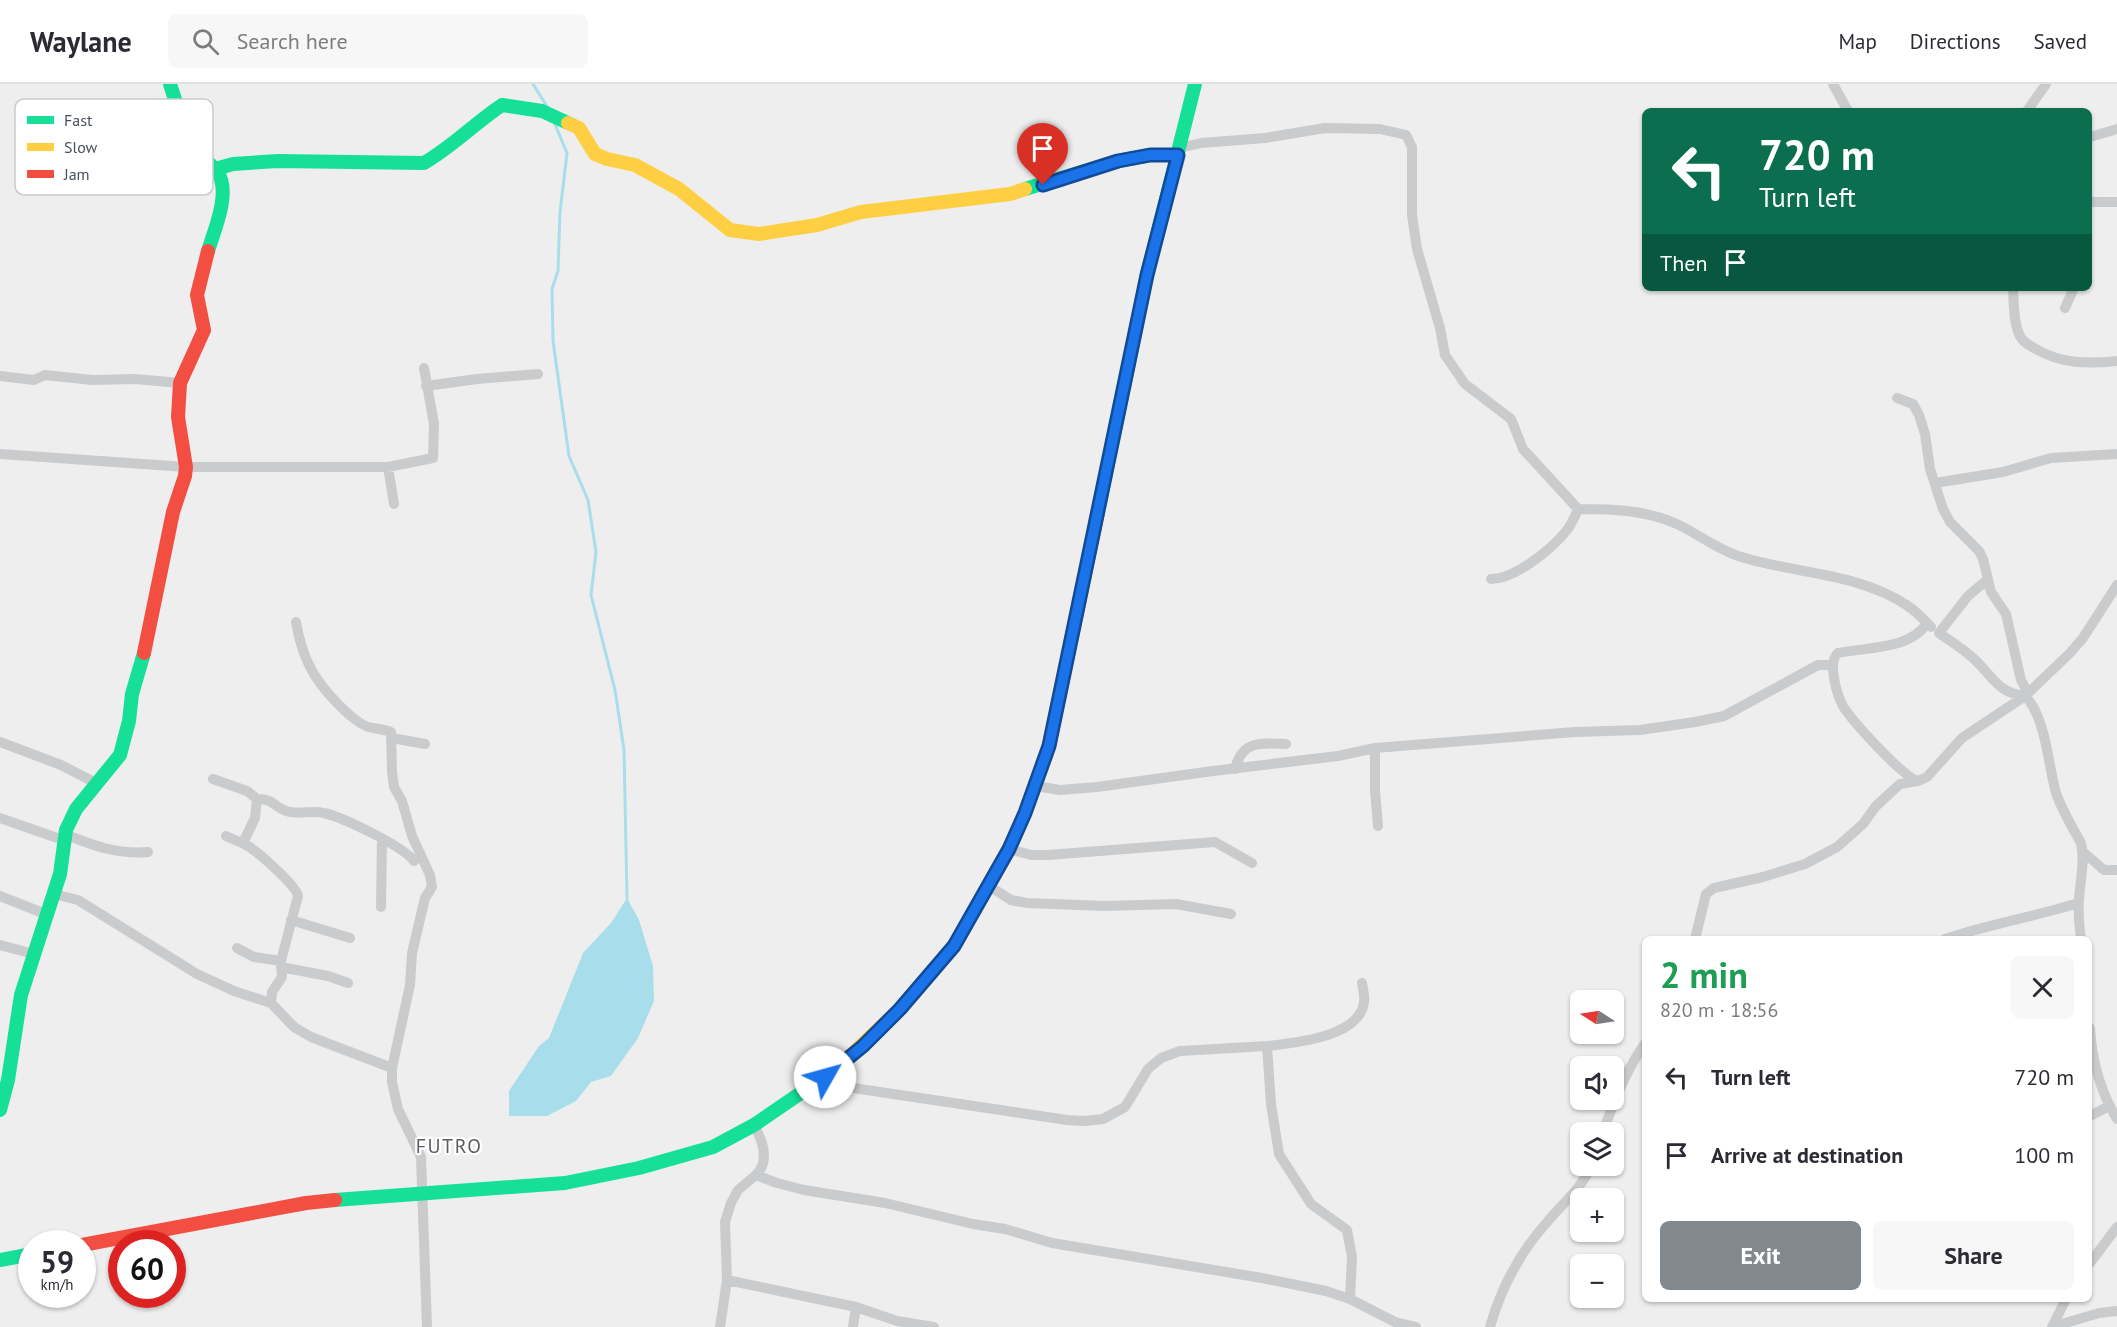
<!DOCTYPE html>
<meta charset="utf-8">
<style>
:root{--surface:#fff;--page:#f7f7f7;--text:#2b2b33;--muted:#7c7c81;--line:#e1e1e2;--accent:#81888e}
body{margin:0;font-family:"PT Sans",sans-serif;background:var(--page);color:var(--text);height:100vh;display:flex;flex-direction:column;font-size:22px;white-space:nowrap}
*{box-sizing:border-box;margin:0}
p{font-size:20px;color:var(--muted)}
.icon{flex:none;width:33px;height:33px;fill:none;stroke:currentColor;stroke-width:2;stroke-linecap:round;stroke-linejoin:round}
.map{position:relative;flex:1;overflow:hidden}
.details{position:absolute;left:1642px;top:852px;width:450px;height:366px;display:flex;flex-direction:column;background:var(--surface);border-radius:9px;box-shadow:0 2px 4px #0004}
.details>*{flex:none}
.guide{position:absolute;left:1642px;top:24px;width:450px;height:183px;border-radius:9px;box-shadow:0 2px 4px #0004;background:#0b6e4f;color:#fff;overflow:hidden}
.needle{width:39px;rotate:282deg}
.tools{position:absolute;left:1570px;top:906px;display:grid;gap:12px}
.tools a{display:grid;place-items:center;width:54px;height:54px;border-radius:9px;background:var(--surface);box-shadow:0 2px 4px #0004;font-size:30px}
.speed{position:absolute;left:18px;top:1146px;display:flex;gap:12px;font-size:30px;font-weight:700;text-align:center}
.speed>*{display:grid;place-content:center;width:78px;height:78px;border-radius:50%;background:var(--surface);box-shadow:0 2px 4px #0004;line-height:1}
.speed small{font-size:15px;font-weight:400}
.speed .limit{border:9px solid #d22;background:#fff;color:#111}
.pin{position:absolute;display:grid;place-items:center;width:51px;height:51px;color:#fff;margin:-62px -26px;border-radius:50% 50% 50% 0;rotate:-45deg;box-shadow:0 0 6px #0007}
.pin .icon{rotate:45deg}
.me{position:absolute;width:66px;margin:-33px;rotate:52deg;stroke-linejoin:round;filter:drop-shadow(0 0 4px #0008)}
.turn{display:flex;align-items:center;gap:21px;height:126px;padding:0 18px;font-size:27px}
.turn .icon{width:78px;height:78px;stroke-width:2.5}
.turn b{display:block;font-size:42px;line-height:51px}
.then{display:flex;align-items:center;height:57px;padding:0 18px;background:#0003;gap:12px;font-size:22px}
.round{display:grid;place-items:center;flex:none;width:63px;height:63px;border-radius:9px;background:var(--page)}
.headline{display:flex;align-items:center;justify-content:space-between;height:102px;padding:0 18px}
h1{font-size:36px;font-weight:600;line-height:45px;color:#1e9e55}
.action{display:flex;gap:12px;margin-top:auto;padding:12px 18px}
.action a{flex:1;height:69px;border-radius:9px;background:var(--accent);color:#fff;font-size:24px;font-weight:600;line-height:69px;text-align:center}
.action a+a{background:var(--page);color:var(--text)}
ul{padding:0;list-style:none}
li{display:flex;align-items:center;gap:18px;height:78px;padding:0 18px}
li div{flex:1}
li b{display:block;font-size:22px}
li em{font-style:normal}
header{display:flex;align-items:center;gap:36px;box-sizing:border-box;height:84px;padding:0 30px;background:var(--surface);border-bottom:2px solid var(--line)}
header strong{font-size:28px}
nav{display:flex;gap:33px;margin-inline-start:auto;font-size:21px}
.search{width:420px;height:54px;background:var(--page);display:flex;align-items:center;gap:15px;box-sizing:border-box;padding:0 21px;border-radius:9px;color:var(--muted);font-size:22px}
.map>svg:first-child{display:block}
</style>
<header>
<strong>Waylane</strong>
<div class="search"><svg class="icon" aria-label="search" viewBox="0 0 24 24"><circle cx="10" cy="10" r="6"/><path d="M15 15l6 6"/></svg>Search here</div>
<nav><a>Map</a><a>Directions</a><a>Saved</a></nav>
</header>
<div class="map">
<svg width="2117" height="1243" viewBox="0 0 2117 1243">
<rect width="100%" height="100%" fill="#efeeee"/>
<path fill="#a8deeb" d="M627,814l12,22 14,46 1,35 -16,37 -27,38 -20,6 -15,19 -29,15h-38v-25l30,-45 10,-8 34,-85 28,-30z"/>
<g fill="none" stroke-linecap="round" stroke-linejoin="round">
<path stroke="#a8deeb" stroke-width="3" d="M533,0l15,24
M554,38l13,31 -7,59 -2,59 -6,18 1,52 16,115 19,44 8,52 -5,43 24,95 9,60 3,148"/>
<path stroke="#c9cbcd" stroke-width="10" d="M1833,0l15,27
M2027,27l19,-27
M2090,53l27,-8
M1180,64l21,-5 64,-5 60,-10 55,1 26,6 6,12v68l5,34 23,79 5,27 20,29 46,35 12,30 55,60c-3,7 -6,15 -11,21 -15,19 -52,49 -76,49
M2090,118h27
M2013,204c1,15 0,32 6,46 3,8 10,11 17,15 25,15 53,15 81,12
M2065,224l9,-20
M0,292l34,4 11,-5 47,5 43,-1 45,4
M426,302l51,-7 61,-5
M1897,314l16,6 6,11 6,19 5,35 13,40 7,13 29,29 4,8 8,33 15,22 15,66 7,13
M0,370l186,13h202l45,-9 1,-34 -10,-56
M388,383l6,37
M1935,399l68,-11 48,-14 66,-4
M1578,425c34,0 68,1 99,15 21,10 38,24 61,32 55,18 120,16 170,50 9,6 16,14 23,21
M1988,495l-20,17 -29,37c11,8 24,16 34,25 19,17 24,35 52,38 21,21 23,69 31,97 6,17 16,34 25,50 4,20 -1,38 -2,57 -1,13 0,26 2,39
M296,538c6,35 17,57 42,82 9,9 18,18 30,23 8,2 16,2 23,5l1,40 2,15 8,14 10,35 18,39 2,12 -7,11 -13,55 -2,32 -18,83v14l6,27 23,48 6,170
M1927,539c-17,27 -61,24 -89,30 -11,9 -1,42 5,53 9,15 60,71 75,75l9,-4 35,-39 63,-42 45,-43 13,-15 34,-53
M392,654l33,6
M0,658l61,23 35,18
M1375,664l200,-16 65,-2 55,-8 29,-6 94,-51h15
M1235,685c7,-29 26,-26 51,-25
M213,695l34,12 10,8 -2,19 -12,25
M1036,699l6,4 18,3 37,-3 116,-16 125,-15 37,-8v42l3,36
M257,715c17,0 16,7 29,12 12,4 26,-1 38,2 18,4 79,33 90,48
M0,734l63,22
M64,750c28,11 54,21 84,18
M226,752c6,3 12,5 18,8 10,4 52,41 54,52l-17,65 1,16 -10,15 -1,11
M1009,765l22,6h17l167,-13 37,21
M2082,767l22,19h13
M989,802l22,14 16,3 78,3 71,-2 55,10
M54,810l24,6 119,74 37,17 37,12 23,24 17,10 81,31
M0,812l48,19
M381,823l1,-69
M291,836l59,18
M1695,855l11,-45 8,-6 49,-11 42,-13 32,-17 26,-23 13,-18 24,-22 17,-3
M1945,855c44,-15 89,-22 133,-36
M0,861l34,9
M237,864l17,9 27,4
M281,883l47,9 20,7
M2090,944c2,33 10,63 27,91
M1267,962c28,-3 93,-9 97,-44 1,-6 -1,-13 -2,-19
M837,984l9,14 7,6 214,32 18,1 18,-2 22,-12 23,-38 13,-11 19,-7 87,-5 4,58 8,50 32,50 36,26 5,27 -2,42
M2090,1032l19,-10
M754,1041c9,16 16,36 2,50l21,8 27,7 81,13 88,21 32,5 47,14 210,35 64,13 24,8 45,23 21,5
M1603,1048c11,-31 23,-62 43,-90
M2090,1179l27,-36
M727,1196l129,27
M720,1243l7,-47 -2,-58 6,-19 7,-13 18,-15
M853,1243l3,-20 41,14 37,6
M1490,1243c11,-39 31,-76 58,-106 15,-18 34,-33 43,-55
M2052,1243l47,-14 18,-2
M2052,1243l14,-28"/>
<path stroke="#16e098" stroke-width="14" d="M170,0l19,59c8,12 22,19 29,30 13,20 -4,58 -10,78
M215,85l18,-5 45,-3 146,2c28,-16 51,-40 78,-58l40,6 26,12
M1025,105l93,-28 32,-6h28
M1098,428l49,-237 48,-191
M0,1026l8,-30 13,-85 39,-121 6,-44 10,-21 44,-54 9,-34 3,-27 12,-41
M335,1116l230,-17 74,-15 74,-21 41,-22 57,-39
M0,1176l32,-6"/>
<path stroke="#ffcf43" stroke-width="14" d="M568,39l11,5 16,26 12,5 28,6 44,24 51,41 29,4 58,-9 44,-13 149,-18 15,-5
M811,1002l26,-18 63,-59 54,-63 55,-97 16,-36 20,-55"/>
<path stroke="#f24e42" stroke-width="14" d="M144,569l29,-141 12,-36 1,-9 -8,-50 2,-34 24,-53 -7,-35 11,-44
M1045,674l4,-12 49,-234
M82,1161l224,-42 29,-3"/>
</g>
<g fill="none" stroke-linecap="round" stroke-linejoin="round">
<defs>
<path id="route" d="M825,993l38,-31 37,-37 54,-63 55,-97 16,-36 24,-67 98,-471 31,-120h-28l-32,6 -75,24"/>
</defs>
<use href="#route" stroke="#114b97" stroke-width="15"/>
<use href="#route" stroke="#1a73e8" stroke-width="10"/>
</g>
<g text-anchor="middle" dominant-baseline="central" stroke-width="4.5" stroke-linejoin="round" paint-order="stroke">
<g font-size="20" letter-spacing="1.5" fill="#5a5e62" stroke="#fff">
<text x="449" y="1062">FUTRO</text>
</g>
</g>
<rect x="15" y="15" width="198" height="96" rx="9" fill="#fff" stroke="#c8cbce" stroke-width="1.5"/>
<rect x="27" y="32" width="27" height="8" fill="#16e098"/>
<rect x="27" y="59" width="27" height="8" fill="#ffcf43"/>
<rect x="27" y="86" width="27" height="8" fill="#f24e42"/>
<g font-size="16" fill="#46515b">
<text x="64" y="42">Fast</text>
<text x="64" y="69">Slow</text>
<text x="64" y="96">Jam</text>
</g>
</svg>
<div class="tools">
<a><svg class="needle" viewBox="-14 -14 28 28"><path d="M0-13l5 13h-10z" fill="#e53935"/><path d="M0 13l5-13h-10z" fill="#7c7c81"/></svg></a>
<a><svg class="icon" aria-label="sound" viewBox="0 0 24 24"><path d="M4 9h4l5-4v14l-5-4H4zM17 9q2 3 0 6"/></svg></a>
<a><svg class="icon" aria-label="layers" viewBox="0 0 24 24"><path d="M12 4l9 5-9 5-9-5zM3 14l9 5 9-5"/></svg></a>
<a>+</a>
<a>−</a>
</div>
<div class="speed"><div>59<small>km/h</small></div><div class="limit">60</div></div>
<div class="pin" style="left:1043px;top:101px;background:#d93025"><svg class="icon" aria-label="arrive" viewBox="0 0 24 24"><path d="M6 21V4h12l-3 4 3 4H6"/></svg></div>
<svg class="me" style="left:825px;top:993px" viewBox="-20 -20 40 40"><circle r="19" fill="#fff"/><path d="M0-13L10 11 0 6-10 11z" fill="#1a73e8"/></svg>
<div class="guide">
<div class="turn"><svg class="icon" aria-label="left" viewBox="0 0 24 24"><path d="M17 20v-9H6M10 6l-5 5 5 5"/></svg><div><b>720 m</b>Turn left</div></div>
<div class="then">Then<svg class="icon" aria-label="arrive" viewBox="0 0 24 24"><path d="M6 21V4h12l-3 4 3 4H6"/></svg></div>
</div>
<section class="details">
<div class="headline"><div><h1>2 min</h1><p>820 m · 18:56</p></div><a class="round"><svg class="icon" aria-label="close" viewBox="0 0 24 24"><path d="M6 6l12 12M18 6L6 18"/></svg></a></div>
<ul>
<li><svg class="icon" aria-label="left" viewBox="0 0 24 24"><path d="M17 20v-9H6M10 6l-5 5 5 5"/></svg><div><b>Turn left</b></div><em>720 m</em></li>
<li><svg class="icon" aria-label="arrive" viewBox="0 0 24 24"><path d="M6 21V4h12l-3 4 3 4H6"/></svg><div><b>Arrive at destination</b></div><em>100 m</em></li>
</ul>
<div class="action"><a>Exit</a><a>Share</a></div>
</section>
</div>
